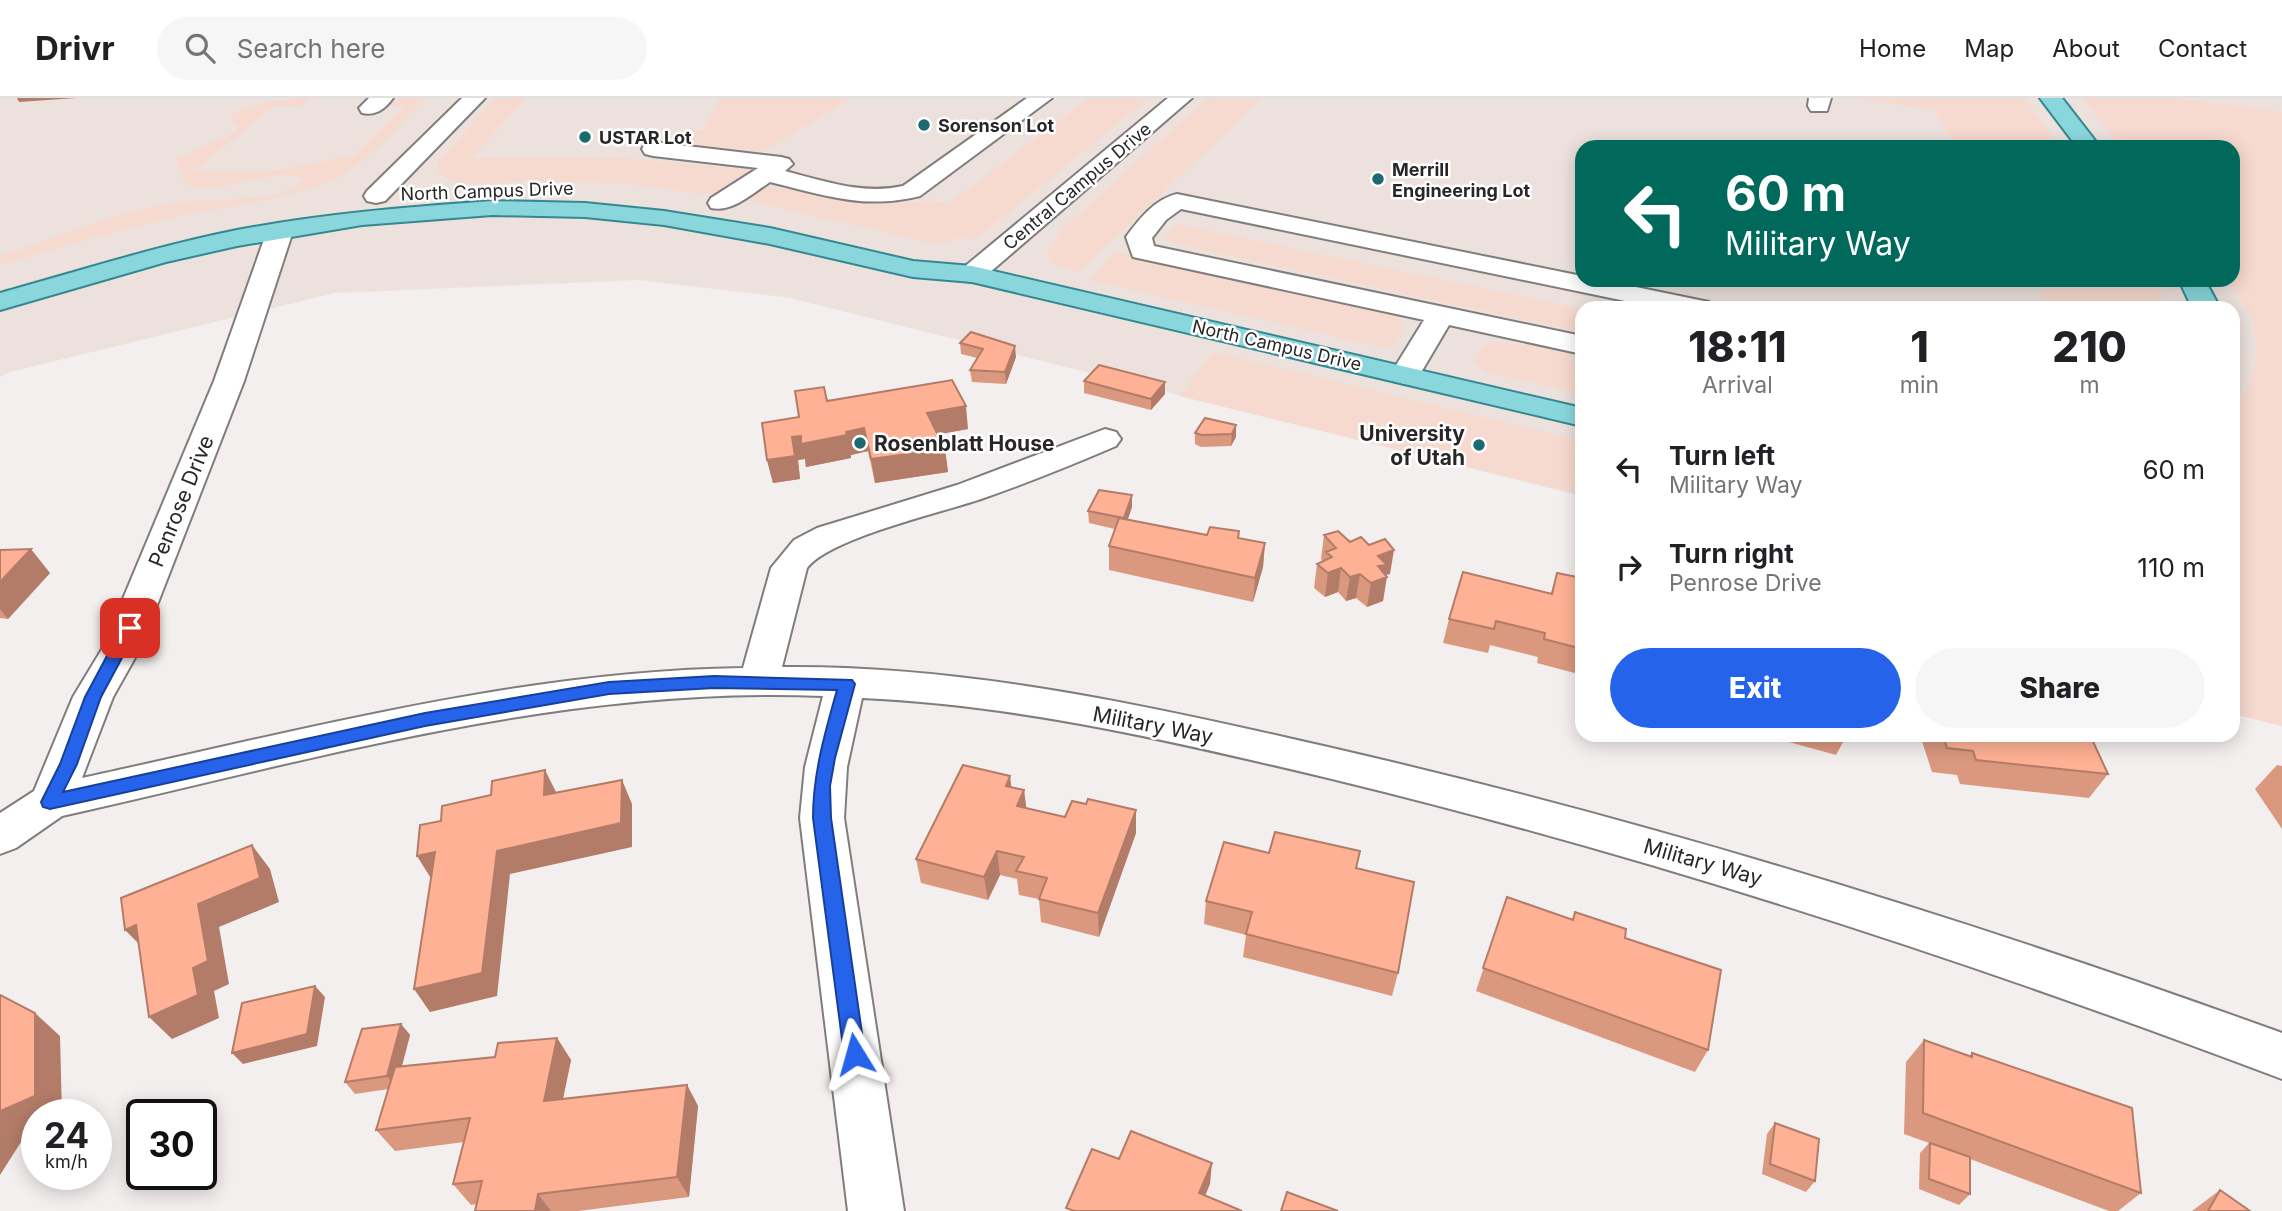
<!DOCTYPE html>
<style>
:root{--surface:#fff;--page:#f6f6f6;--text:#202124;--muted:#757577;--line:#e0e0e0;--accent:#2563eb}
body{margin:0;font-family:Inter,sans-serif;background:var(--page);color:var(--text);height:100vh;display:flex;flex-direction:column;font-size:26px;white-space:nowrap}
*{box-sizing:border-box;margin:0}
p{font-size:23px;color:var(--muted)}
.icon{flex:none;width:38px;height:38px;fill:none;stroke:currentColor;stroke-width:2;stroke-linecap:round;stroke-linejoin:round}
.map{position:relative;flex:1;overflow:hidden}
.sheet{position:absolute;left:1575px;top:203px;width:665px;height:441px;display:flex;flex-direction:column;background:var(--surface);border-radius:21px;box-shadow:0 4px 18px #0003}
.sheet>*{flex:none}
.banner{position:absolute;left:1575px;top:42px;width:665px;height:147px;border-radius:21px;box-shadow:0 4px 18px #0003;background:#00695c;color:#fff;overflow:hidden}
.speed{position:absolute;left:21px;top:1001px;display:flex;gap:14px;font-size:35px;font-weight:700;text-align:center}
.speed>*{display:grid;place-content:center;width:91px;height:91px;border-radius:50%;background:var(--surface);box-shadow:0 4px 18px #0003;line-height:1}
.speed small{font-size:18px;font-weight:400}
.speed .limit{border:4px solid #111;border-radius:10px;background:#fff;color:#111}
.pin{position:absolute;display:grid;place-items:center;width:60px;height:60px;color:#fff;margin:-30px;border-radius:14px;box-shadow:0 4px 10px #0006}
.me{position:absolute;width:77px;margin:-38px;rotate:352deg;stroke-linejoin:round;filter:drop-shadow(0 0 5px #0008)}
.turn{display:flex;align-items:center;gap:24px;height:147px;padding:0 35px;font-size:32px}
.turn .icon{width:91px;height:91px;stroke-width:2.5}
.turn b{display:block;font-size:49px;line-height:60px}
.eta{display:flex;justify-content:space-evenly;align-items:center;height:119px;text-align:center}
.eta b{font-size:42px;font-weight:800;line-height:49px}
.cta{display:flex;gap:14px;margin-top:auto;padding:14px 35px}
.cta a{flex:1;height:80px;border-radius:42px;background:var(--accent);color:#fff;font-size:28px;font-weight:800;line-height:80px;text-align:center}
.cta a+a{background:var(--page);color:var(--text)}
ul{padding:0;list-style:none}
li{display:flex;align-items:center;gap:21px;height:98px;padding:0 35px}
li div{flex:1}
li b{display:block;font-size:26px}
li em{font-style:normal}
header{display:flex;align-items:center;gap:42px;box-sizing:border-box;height:98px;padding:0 35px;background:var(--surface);border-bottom:2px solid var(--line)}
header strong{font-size:33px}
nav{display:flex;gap:38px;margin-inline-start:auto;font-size:24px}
.search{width:490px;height:63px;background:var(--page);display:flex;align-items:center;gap:18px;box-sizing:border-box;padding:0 24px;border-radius:38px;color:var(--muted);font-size:26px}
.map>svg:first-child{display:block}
</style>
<header>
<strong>Drivr</strong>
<div class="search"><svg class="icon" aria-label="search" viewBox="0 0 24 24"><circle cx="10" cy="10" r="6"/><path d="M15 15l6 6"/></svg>Search here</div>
<nav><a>Home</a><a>Map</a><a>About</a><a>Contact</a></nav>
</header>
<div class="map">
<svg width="2282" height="1113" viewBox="0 0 2282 1113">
<rect width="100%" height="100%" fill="#f3efee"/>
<path fill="#ece1dc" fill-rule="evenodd" d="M0,0h2282v628l-49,-12v-406h-651v188l-791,-198 -152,-18 -305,13 -324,79 -10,5zM1582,49h651v133h-651z"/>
<path fill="#f7dacf" d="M299,0h11l-10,8h-26l-80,65h81l79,-16 51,-49 -15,-1 6,-7h30c-24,23 -46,51 -73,70 -43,31 -131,38 -184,50 -57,14 -113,31 -169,47v-9c60,-18 116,-46 179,-54 33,-4 99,3 124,-22 -24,-17 -85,19 -118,4l-9,-25 59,-27 3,-4 -7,-10 1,-5 36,-11z
M494,0h32l-54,60h153l131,12c-11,8 -28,20 -42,23 -17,3 -47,-5 -65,-7 -39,-4 -79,-4 -119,-5 -27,0 -73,12 -93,-10v-7z
M720,0h132l-89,53 -87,-7 6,-14h21z
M1088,0h61l-174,142 -17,-4 -8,6 -14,2 -182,-42 -5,-4 14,-11 6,-1 99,19 63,-4 19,2z
M1208,0l53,1 -182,173 -27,-9 -5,-10 14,-23z
M1856,0h168l36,49h-103l-24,-37z
M2082,0h93l107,14v614l-49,-12v-304c36,-45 30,-87 -5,-130h5v-133h-112z
M1176,126l406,85v23l-407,-88 -11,-5z
M1115,154l259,57 20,6 9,6 1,8 -11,18h-11l-293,-67z
M2039,182h114l10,19 1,9h-121z
M1496,244l31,3 55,12v37l-96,-22 -12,-8c2,-14 8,-18 22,-22z
M1213,254l369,89v54l-403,-99z"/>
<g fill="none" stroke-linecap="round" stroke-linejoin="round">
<defs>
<path id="minor" d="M369,0h24c-8,11 -17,18 -31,15l-3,-5z
M462,0h23l-100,103 -9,2 -9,-2 -3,-5 3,-5z
M1027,0h25l-132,98c-56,14 -97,-1 -150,-14 -17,11 -38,31 -59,26l-3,-5 3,-5 47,-30 -105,-12 -8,-2 -3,-5 3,-5 8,-2 128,15 8,2 4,5 -8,7c39,10 78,24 118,15z
M1168,0h24l-211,182 -9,2 -9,-2 -4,-6 4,-6z
M1809,0h22l-4,13h-16l-3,-5z
M1177,96l405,82v4h20l97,20 10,2 4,6h-54l-478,-99 -15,11 -14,18 2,8 428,90v18l-133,-29 -33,56 -11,3 -11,-3 -4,-6 34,-55 -291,-63 -7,-20c13,-18 29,-38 51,-43z
M280,125l9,3 4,5 -49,150 -104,268 -27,48 -31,81c218,-47 437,-107 661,-110l28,-100 23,-28 23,-12 140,-43 148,-56 11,3 5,7 -5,7c-44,19 -89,37 -135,53 -41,14 -151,39 -174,69l-25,99c184,-2 369,39 546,80 323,74 642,173 954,286v46c-309,-117 -625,-221 -946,-299 -155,-37 -314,-75 -474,-82l-15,69 -3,51 60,393h-56l-48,-393 5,-51 18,-71c-259,-11 -511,64 -761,120l-46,32 -16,6v-41l34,-22 39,-94 29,-48 112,-268 53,-150 4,-5z"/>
<path id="major" d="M2040,0h22l38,49h-23z
M492,103l93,2 79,8 106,17 143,33 59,5 610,142v18l-610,-144 -59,-5 -143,-33 -106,-19 -79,-8 -93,-2 -130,10 -125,21 -71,16 -166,48v-17c79,-22 157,-47 237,-63 85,-16 170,-23 255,-29z
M2179,182h26l15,28h-28z"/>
</defs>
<use href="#minor" stroke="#807d7c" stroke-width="4"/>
<use href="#major" stroke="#34888f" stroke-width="4"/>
<use href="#minor" fill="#fff" fill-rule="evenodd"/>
<use href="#major" fill="#89d7dd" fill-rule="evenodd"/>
</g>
<path fill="#da987f" d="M960,245l56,14 -10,27 -34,-2 -2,-12 7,-12 -16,-4z
M1084,283l81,13 -14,16 -67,-17z
M827,303l141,28 -30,5 7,15 3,23 -73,11 -7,-32 -17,4v3l-45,9 -1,-8 -7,1 2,19 -27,4 -6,-23z
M1236,327v12l-5,9 -30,1 -6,-3v-11z
M1132,397v12l-4,12 79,16 32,3 26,5 -2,24 -10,35 -144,-32v-24l6,-17 -26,-6 -1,-12z
M1324,437l26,7 40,32 -4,1 -3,26 -16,6 -11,-9 -10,3 -8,-9 -13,5 -11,-9 3,-24 6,-3 -2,-2z
M0,452l50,23 -42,46 -8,-1z
M1557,475l25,5v97l-45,-12 1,-6 -48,-12 -2,8 -45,-10 6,-24 102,-26z
M1764,637h83l-11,20z
M1920,637h170l18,39 -19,24 -129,-14 -3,-9 -25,-3z
M2277,667l5,1v63l-27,-40z
M1012,690l12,2 2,18 39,9 21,-13 50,6v23l-37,104 -58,-15 -2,-23 -20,-4 -2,-16 -17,-4 -12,25 -67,-17 -5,-24z
M1269,755l87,15 42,105 -6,23 -149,-39 3,-22 -42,-11 2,-23z
M1507,799l65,22 3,-7 133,138 -13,22 -219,-81z
M401,926l9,11 -8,31 93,-9 62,-19 14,22 -8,39 124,-14 11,21 -9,91 -111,14h-103l2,-7 -6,1 -18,-21 11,-42 -69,9 -19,-21 13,-41 -34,5 -10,-12z
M1924,942l45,16 3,-3 169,140 -23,18h-9l-139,-52v35l-11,11 -40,-16 1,-36 9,-10 -25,-9 2,-72z
M1775,1025l40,58 -9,11 -44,-18 5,-40z
M2220,1092l30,21h-58z"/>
<path fill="#b27c68" d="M17,0h59l-57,4z
M1015,248l1,11 -10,27 -1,-12z
M1165,284v12l-14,16v-11z
M966,308l2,23 -38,7 -3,-23z
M1236,327v12l-5,9 1,-12z
M864,330l4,23 -17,4v3l-45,9 -1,-8 -7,1 2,19 -27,4 -6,-23 25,-23 54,-5z
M945,351l3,23 -73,11 -4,-24z
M1132,397v12l-8,23v-12z
M1265,445l-2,24 -10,35 2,-24z
M31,451l19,24 -42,46 -8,-10v-27z
M1394,452l-4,24 -5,1 2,2 -4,24 -16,6 4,-24 7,-27z
M1341,470l-3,24 -13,5 3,-24z
M1360,476l-4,24 -10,3 4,-24z
M545,672l12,24 -13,1z
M1010,678l3,24 -7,-14z
M622,682l10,24v43l-122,27 -13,122 -67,16 -16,-23 83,-138z
M1024,692l3,24 -10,-8z
M1136,712v23l-37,104 -1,-24z
M252,747l18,24 9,33 -60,25 10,57 -15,7 5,27 -47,21 -23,-22 49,-113z
M997,753l3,24 -12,25 -4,-23z
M435,754l-3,28 -15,-24z
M136,827l12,28 -23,-23z
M315,888l10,11 -8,49 -74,18 -11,-11z
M35,915l25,23 2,79h-25v13l-9,3 -28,44v-64z
M401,926l9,11 -14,53 -9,-12z
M557,940l14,22 -13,62 -14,-21z
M687,987l11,21 -9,91 -12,-20z
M1212,1065l-2,21 -11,27v-18z
M538,1096l13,17h-16z"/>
<path fill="#feb194" stroke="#b27c68" stroke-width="2" d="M971,234l44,14 -10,26 -35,-2 13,-21 -23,-6z
M1099,267l66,17 -14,17 -67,-18z
M952,282l14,26 -39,7 18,36 -74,10 -7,-31 -18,4 1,3 -46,9v-8l-9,1 3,19 -28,4 -5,-37 37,-6 -4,-26 29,-4 3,14z
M1205,320l31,7 -4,9 -30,1 -7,-2z
M1099,392l33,5 -8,23 -36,-7z
M1119,420l88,17 3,-8 29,4 -1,7 27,5 -10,35 -146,-32z
M1338,433l12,11 11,-5 8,8 16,-6 9,11 -16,6 9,9 -9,1 9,11 -16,6 -11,-9 -10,3 -9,-9 -13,5 -11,-9 15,-7 -6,-5 10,-4 -12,-13z
M31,451l-31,33v-32z
M1463,474l89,22 5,-21 25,5v71l-38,-10 1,-6 -49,-12 -2,8 -45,-10z
M1943,637h147l18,39 -132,-14 -3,-9 -26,-3z
M963,667l47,11 -4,10 18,4 -7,16 48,11 7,-16 14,3 2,-5 48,11 -38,103 -59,-14 8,-21 -31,-7 8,-14 -27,-6 -13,26 -68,-18z
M545,672l-1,25 78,-15 -1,43 -124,28 -15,122 -68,16 21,-137 -18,4 3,-31 21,-4 1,-15 49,-11 1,-14z
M1275,734l85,19 -4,17 58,14 -16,91 -152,-39 6,-22 -46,-11 18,-59 45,11z
M252,747l8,33 -62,26 10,57 -15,7 5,27 -49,22 -13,-92 -11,5 -4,-32z
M1507,799l66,23 2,-8 51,17 -1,9 96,32 -13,80 -225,-82z
M315,888l-8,48 -75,19 10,-50z
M0,897l35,18v83l-35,15z
M401,926l-14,52 -42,6 17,-53z
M557,940l-13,63 143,-16 -10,92 -139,17 -3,17h-60l7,-30 -29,3 17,-66 -94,12 19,-63 100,-10 3,-14z
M1924,942l48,17v-4l160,55 9,85 -218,-80z
M1775,1025l44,16 -4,42 -45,-17z
M1131,1033l81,32 -13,30 43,18h-168l-8,-3 26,-59 27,10z
M1930,1045l40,14v37l-41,-15z
M2220,1092l30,21h-42z
M1287,1094l51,19h-57z"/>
<path fill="#2563eb" stroke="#184099" stroke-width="2" d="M130,524l8,6 -37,69 -24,67 -14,28 362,-79 184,-31 105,-6 138,4 3,4 -20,74 -5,28 1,32 34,236 -3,7 -7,3 -8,-3 -3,-7 -31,-236c0,-45 12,-85 24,-128l-123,-2 -105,6 -184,32 -375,83 -7,-2 -2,-5 19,-38 25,-67 37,-69z"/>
<g fill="#1e6a71" stroke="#fff" stroke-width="2.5">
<circle cx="924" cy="27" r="7"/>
<circle cx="585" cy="39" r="7"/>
<circle cx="1378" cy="81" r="7"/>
<circle cx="860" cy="345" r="7"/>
<circle cx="1479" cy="347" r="7"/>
</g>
<g text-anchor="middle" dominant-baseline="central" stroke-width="5" stroke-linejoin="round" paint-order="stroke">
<g font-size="18" font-weight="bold" fill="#282626" stroke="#fff" text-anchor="start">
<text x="938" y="27">Sorenson Lot</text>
<text x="599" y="39">USTAR Lot</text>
<text x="1392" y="71">Merrill<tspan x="1392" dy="21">Engineering Lot</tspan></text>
</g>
<g font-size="18" fill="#282626" stroke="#fff">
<text transform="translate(1077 88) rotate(-40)">Central Campus Drive</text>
<text transform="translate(487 93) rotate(-2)">North Campus Drive</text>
<text transform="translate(1277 247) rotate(13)">North Campus Drive</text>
</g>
<g font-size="21" font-weight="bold" fill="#282626" stroke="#fff" text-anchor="end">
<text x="1465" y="335">University<tspan x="1465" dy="24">of Utah</tspan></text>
<text x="874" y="345" text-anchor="start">Rosenblatt House</text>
</g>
<g font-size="21" fill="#282626" stroke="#fff">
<text transform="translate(181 403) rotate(-68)">Penrose Drive</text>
<text transform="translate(1153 627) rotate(11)">Military Way</text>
<text transform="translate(1703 764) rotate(16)">Military Way</text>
</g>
</g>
</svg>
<div class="speed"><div>24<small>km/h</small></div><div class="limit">30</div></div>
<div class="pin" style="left:130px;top:530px;background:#d93025"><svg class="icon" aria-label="arrive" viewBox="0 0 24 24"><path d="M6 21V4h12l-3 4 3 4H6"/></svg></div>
<svg class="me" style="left:855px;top:956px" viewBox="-20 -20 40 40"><path d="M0-17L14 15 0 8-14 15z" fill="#2563eb" stroke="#fff" stroke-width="4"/></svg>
<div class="banner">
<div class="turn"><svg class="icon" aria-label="left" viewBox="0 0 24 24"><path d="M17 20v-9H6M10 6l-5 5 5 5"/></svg><div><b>60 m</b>Military Way</div></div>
</div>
<section class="sheet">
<div class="eta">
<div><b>18:11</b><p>Arrival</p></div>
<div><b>1</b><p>min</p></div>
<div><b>210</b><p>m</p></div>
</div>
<ul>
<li><svg class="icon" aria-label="left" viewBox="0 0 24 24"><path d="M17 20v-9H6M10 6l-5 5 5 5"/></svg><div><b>Turn left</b><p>Military Way</p></div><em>60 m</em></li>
<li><svg class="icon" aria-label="right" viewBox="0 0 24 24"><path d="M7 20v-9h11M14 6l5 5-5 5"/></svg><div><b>Turn right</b><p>Penrose Drive</p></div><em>110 m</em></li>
</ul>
<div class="cta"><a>Exit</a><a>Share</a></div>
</section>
</div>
